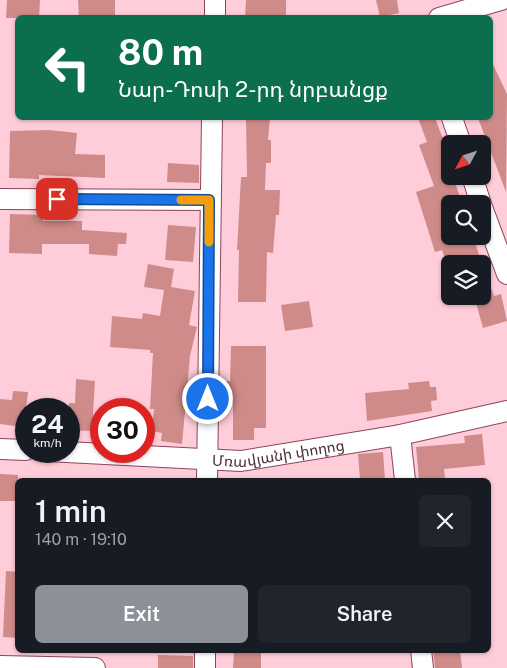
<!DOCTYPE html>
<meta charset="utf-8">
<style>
:root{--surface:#171b24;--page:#20242c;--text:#f1f3f6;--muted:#9ea1a6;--accent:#8c9099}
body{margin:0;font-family:"Public Sans","Noto Sans Armenian",sans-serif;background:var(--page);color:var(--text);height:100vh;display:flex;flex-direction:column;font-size:19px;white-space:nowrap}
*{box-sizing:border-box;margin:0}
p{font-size:16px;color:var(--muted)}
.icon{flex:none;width:28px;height:28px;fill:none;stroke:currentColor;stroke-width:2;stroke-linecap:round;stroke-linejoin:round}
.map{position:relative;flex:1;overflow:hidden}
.drawer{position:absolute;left:15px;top:478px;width:476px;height:175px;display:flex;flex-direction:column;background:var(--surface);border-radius:8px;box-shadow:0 1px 4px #0004}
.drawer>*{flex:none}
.guide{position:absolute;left:15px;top:15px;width:478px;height:105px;border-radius:8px;box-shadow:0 1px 4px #0004;background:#0b6e4f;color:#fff;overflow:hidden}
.needle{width:32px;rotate:230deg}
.fabs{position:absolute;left:441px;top:135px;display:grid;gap:10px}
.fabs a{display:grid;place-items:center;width:50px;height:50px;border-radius:8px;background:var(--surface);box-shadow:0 1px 4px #0004;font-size:25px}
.speed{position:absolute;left:15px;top:398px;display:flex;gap:10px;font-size:25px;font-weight:700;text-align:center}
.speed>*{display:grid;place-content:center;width:65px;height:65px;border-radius:50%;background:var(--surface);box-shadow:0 1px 4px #0004;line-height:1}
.speed small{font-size:12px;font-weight:400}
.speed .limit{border:8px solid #d22;background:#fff;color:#111}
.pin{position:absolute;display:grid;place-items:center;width:42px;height:42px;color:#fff;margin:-21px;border-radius:10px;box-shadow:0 2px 8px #0006}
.me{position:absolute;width:55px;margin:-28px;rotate:0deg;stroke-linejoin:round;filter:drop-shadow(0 0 4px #0008)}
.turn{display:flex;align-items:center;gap:18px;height:105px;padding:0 20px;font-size:22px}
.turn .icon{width:65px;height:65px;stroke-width:2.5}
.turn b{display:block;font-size:35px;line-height:42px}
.round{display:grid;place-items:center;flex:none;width:52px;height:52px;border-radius:8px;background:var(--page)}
.overview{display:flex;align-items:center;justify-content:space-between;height:85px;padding:0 20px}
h1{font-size:30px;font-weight:600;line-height:38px}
.cta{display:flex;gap:10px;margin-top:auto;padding:10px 20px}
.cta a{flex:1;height:58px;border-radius:8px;background:var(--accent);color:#fff;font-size:20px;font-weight:600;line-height:58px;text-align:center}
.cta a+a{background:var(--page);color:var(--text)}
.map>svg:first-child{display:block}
</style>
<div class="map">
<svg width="507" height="668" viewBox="0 0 507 668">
<rect width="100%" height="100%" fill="#ffcdd9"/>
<path fill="#cf8b89" d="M7,0h33l-1,18h-33z
M78,0h37v18h-36z
M246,0h40v18h-41z
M376,0h21l2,13 -19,4z
M490,58l17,36 -1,98 -28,-74h12z
M246,118h24l-2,22h3v23h-5l-1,27h15l-1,25h-3l-3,38 -6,-1 -1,50h-28l1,-52h-2l4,-73h6z
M418,118h17l15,39v19h3l8,24 -11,4v32h23l9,28h-35l-5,-14 -7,2 -19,-60 18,-6 -15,-41 8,-3z
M49,130l28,3 -2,21 30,1v23l-66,-3v4l-30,-1 1,-47z
M168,163l31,2v18l-32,-1z
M10,214l33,1v6h39v9l45,3 -1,11h-8l-1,12 -28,-2v-10h-47v10l-33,-1z
M168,225l28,2 -3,35 -28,-2z
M148,264l26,5 -3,18 24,4 -6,34 8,2 -7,29 -8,88 -21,-3 1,-8 -10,-2 2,-22h-4l3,-56h-3v-3l-40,-3 2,-31 30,3 1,-6 17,3 4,-26 -20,-3z
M484,269l10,27 7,-2 6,27 -24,7 -9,-32h8z
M309,301l4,26 -28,4 -4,-26z
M231,346h35v82h-12v12h-21v-38h-13v-21h10z
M76,379l19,2 -3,50 -23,-1v-27h6z
M429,381l1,6h6l1,13 -6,1 1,10 -65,10 -2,-28 44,-4 -1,-6z
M13,391l15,1 -4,35 -24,-3v-25l12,1z
M482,434l3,31 -41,4 1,10 -26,1 -3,-33 49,-4 -1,-7z
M383,452l2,28h-25l-2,-26z
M0,474l18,1v26h-18z
M6,571l12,1v66l-15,-1z
M234,650h27v18h-28z
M433,650h27l2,18h-27z
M158,655l35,1v12h-35z"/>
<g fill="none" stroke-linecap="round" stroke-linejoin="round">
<defs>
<g id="street">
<path d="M215,18v-18"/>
<path d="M439,18l62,-18"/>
<path d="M452,118l9,26"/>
<path d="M472,176l9,28"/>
<path d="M0,199l209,1"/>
<path d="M482,207l25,67"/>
<path d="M400,435l5,45"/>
<path d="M0,449l26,1"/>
<path id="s1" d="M47,451l194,10 159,-26 107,-24"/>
<path d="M207,480l5,-362"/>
<path d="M421,650l2,18"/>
<path d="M0,666l95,2"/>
<path d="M205,668v-18"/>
</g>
</defs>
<use href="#street" stroke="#8b455b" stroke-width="22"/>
<use href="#street" stroke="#fff" stroke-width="20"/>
</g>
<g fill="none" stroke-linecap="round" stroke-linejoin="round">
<defs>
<path id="route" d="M57,199l152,1 -1,199"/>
</defs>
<use href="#route" stroke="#114b97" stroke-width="12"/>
<use href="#route" stroke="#1a73e8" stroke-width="9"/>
<path stroke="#f59e0b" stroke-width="9" d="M181,200h28v42"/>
</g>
<g text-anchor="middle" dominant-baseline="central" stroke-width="4" stroke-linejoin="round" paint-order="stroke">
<g font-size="15" fill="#4e2e37" stroke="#ffcdd9">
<text stroke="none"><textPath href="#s1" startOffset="232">Մռավյանի փողոց</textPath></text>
</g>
</g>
</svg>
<div class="fabs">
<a><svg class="needle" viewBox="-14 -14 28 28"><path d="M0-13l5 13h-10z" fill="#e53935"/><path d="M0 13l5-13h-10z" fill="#9ea1a6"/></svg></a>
<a><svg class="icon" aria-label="search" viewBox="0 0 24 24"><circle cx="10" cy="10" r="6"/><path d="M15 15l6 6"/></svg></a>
<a><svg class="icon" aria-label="layers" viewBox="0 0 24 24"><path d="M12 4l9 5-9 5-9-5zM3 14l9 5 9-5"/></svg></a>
</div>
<div class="speed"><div>24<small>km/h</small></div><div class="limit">30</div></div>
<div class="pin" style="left:57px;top:199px;background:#d93025"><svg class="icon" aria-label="arrive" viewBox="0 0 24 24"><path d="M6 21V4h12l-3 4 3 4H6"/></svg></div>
<svg class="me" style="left:208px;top:399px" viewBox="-20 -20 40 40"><circle r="17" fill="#1a73e8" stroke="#fff" stroke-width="3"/><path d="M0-11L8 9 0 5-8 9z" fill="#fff"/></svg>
<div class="guide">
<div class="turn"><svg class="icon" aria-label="left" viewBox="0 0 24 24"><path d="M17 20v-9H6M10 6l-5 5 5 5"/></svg><div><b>80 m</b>Նար-Դոսի 2-րդ նրբանցք</div></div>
</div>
<section class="drawer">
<div class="overview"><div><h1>1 min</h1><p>140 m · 19:10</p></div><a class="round"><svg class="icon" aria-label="close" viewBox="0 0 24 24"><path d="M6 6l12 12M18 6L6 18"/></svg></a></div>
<div class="cta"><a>Exit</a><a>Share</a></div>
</section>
</div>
